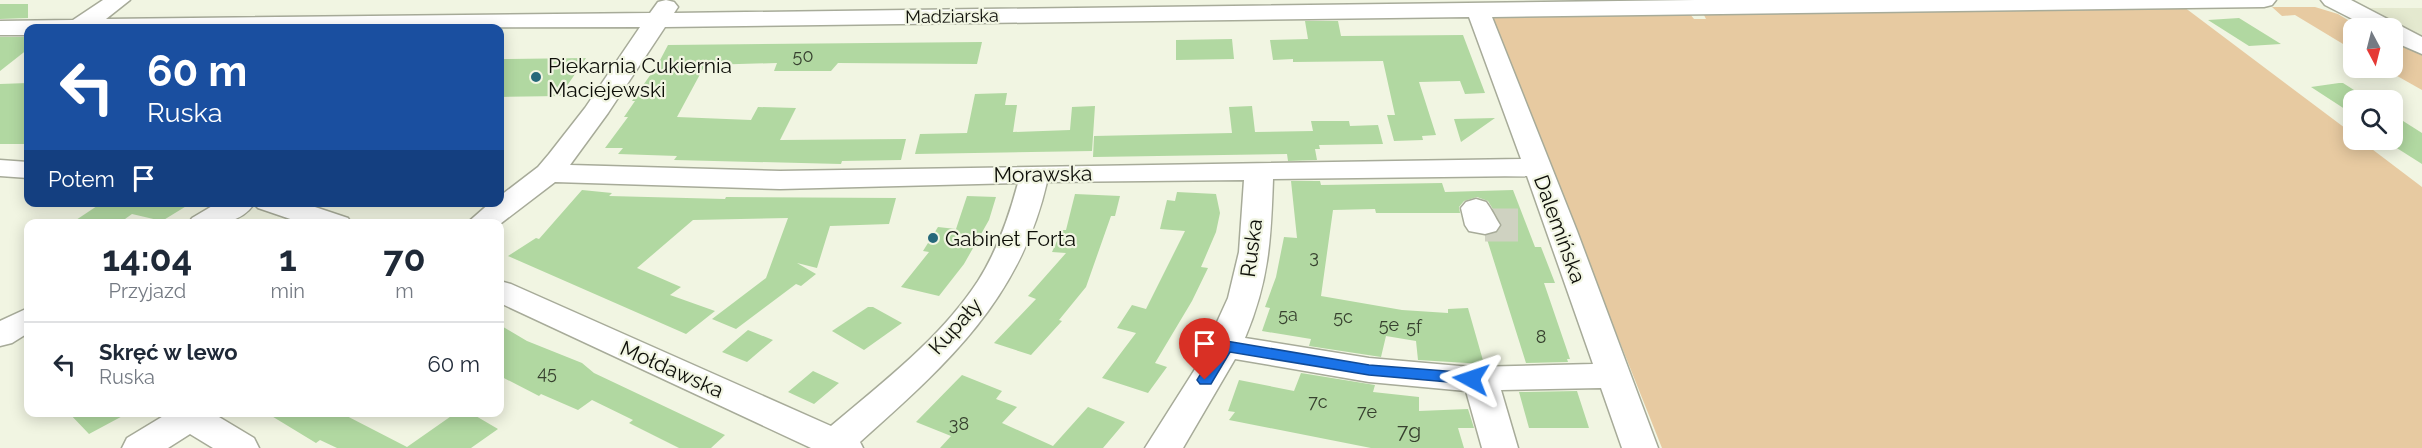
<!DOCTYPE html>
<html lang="pl">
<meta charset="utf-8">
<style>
:root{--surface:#fff;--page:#f6f6f7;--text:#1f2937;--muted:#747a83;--line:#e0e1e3}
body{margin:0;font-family:Raleway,sans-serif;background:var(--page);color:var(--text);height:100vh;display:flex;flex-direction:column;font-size:22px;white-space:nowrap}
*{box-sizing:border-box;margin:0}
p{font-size:20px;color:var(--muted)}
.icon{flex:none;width:33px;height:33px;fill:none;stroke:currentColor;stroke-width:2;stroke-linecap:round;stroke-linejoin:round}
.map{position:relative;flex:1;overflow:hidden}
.sheet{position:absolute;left:24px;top:219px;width:480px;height:198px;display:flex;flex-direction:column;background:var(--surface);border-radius:12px;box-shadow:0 3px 15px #0003}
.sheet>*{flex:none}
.top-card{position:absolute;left:24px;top:24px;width:480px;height:183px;border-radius:12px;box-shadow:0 3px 15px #0003;background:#1a4fa0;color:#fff;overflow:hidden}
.needle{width:39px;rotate:173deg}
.controls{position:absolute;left:2343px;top:18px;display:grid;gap:12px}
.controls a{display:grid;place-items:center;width:60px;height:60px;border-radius:12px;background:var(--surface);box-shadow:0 3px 15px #0003;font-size:30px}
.pin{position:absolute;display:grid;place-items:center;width:51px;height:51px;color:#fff;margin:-62px -26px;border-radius:50% 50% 50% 0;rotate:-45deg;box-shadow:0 0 6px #0007}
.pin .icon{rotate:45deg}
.me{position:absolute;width:66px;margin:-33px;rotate:275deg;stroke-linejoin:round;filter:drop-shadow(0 0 4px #0008)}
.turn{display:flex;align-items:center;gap:21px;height:126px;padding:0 24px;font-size:27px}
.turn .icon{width:78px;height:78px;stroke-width:2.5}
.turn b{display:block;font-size:42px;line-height:51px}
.then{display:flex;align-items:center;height:57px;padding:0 24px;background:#0003;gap:12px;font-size:22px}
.eta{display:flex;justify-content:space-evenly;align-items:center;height:102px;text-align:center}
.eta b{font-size:36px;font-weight:700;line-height:42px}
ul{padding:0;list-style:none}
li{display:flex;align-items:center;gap:18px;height:84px;padding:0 24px;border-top:2px solid var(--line)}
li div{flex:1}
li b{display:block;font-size:22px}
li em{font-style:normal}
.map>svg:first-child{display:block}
</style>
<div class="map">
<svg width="2422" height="448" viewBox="0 0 2422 448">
<rect width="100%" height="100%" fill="#f1f5e2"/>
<path fill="#e4e9cf" d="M2422,8v29l-52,-29z"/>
<path fill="#e7caa1" d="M2184,7l169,127 1,6h6l62,47v261h-760l-172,-432 200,-2 4,5h12l-3,-6z
M2272,7h43l23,7 18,11 9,-1 8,4h-19l-1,22 -58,-35 -13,1z
M2393,39l29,16v35l-39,-22h9z"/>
<path fill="#b1d8a1" d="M0,4h28v14l-28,1z
M2239,18l42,26 -32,2 -41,-26z
M1305,21h33l3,15 122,-1 22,58 -20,1 -5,-13 -41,1 17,53 -14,1 1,4 -29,1 -7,-26h8l-12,-54 -90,1v-3l-20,1 -3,-20 38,-1z
M0,37h28v12l-28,22z
M1232,39l2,20 -58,1v-20z
M982,42l-5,22 -139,-1 -7,8h-57l3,-8 -72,2 -28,52 74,3 7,-13 38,1 -16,32 126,-1 -5,21 -59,1 -1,3 -167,-4 3,-4 -59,-2 5,-6h-18l23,-31h-4l11,-16h-3l26,-37 10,-19z
M586,58l-26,38 -60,1v-38z
M28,83v61h-28v-60z
M2339,83h4l11,7v25l-43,-28z
M1007,93l-2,12h12l-4,27 57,-2 2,-23 23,-1 -3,45 -177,3 5,-20 47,-1 8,-39z
M1252,106l3,26 58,-1 -2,-10h38l1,5 28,-1 5,19 -64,1 1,4h-5l2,11 -29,1 -1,-7 -194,3 1,-21 138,-3 -3,-26z
M2392,114l30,19v31l-30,-19z
M1495,118l-34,24 -7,-23z
M1291,181h29l1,4 121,-2 3,9 68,-2 22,57h6l14,36h-11l26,76h-3l1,3 -42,1 -40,-127 12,-4 4,-8 -14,-23 -11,-4 -13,4 -5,6 1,6h-84l-1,-4 -42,1 -12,86 81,14 46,3v-4l20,-1 16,56 -66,-4 -2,-19 -30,-5 -5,21 -72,-11 2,-7 -49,-8 8,-23 -5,-1 11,-30 8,-40 13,1z
M582,190l30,3 -3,3 116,3 1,-2 170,1 -7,26 -59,2 -13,42 -20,-5 19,11 -15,12 -5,-2 -60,45 -24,-10 54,-41 22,-60 -95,2 -56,48 44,19 -11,8 45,16 -29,23 -178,-78 28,-18 3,1z
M1177,192l39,2 4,19 -4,19 -15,35 7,1 -16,33 -37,62 12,4 -19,26 -46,-15 34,-45 -19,-5 15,-23 14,4 39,-78 -25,-2 7,-29 8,1z
M1075,194l45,2 -5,20h-4l-25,71 -27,33 3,1 -31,34 -37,-12 42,-44 -8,-3 38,-43 -14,-1 10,-22h4z
M967,196l29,1 -7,23 -25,44 -25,32 -38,-9 28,-35 -6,-1 15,-24 18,2z
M103,202h90l-31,19 -30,-7 -14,10h-48z
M868,307h5l29,16 -38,27 -32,-19z
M500,325l27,16 55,22 12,10 131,62 -14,13h-32l-50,-25 4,-3 -41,-20 -14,10 -37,-16 -2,2 -39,-20z
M748,330l25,10 -26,22 -25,-10z
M813,371l26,12 -25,21 -26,-12z
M1301,373l74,12 -2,7 46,5v14l49,-2 6,19h-16l6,20h-93l-142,-28 6,-8 -7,-1 11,-31 55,11z
M962,375l40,16 -6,8 21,8 -15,16 51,23 35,-39 37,15 -22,26h-163l11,-12 -35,-14z
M1577,391l12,37h-60l-10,-36z
M68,412h62l-41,22z
M265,412h74l68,35 50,-35h12l29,17 -27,19h-134l-17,-8 -4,3z"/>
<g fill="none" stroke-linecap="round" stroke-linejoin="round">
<path stroke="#cfd2c1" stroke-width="33" stroke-dasharray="33 16" stroke-linecap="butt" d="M1485,225h34"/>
<defs>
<path id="minor" d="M103,0h27l-24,19 544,-6 8,-11 8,-2 8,2 4,5 -4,6 1021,-13h581l-4,5 -8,2 -772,10 85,214 81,217h-36l-21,-60 -100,2 17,58h-36l-16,-57 -97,-9 -134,-23 -52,89h-38l52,-82 31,-68 11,-46 5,-72 -197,2c-27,118 -101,183 -187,260l3,6h-52l-311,-145v-22l11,3 320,142c51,-43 110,-88 147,-145 19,-30 31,-64 40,-98l-238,6 -225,-7 -55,42h-34l25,-22h9v-6l38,-29 11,-13 36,-46 55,-81 -612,1v7h-28v-14l73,-1zM1469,17l52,142 -741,12 -210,-6 38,-52 57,-86zM1527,176l66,188 -122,3 -102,-9 -124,-20c24,-57 26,-99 28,-159z
M2321,0h30l71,37v17l-30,-13v-13h-22l-45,-23z
M0,160l28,2v16l-28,-2z
M1476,199l10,3c6,8 9,15 14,23l-4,6 -11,3 -16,-3 -4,-6 -4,-17 5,-6z
M219,202h81l48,16 4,6h-47l-47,-16 -4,-4c-15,22 -42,20 -66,20l4,-6z
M28,308v25l-16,10 -12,3v-25z
M170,412h46l-2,2 40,24 5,10h-46l-23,-14 -22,14h-46l5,-10z"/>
</defs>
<use href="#minor" stroke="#a7ab99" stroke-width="3"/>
<use href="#minor" fill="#fff" fill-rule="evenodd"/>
</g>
<path fill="#1a73e8" stroke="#114b97" stroke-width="1.5" d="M1226,341l143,24 102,8 5,2 3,4 -3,3 -5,2 -102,-9 -139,-23 -19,32h-11l-3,-4 23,-38z"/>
<g fill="#25687a" stroke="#f1f5e2" stroke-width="2">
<circle cx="536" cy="77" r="6"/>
<circle cx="933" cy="238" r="6"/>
</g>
<g text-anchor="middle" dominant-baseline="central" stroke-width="4.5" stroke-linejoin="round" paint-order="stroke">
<g font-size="18" fill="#0e0f09" stroke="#f1f5e2">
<text transform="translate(952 16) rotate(-1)">Madziarska</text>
</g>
<g font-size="18" fill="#37412f">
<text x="803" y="55">50</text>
<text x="1314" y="256">3</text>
<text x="1288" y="314">5a</text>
<text x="1343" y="316">5c</text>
<text x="1389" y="324">5e</text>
<text x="1414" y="326">5f</text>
<text x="1541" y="336">8</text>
<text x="547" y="372">45</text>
<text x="1318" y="401">7c</text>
<text x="1367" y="411">7e</text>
<text x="959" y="423">38</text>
</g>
<g font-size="21" fill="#0e0f09" stroke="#f1f5e2" text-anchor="start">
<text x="548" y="65">Piekarnia Cukiernia<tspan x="548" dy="24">Maciejewski</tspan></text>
<text x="945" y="238">Gabinet Forta</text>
</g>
<g font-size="21" fill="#0e0f09" stroke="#f1f5e2">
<text transform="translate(1043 174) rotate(-1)">Morawska</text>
<text transform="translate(1560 229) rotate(70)">Dalemińska</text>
<text transform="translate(1251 248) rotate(-83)">Ruska</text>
<text transform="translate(955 326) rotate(-48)">Kupały</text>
<text transform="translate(672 369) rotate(24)">Mołdawska</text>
</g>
<g font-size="21" fill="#37412f">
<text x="1409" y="430">7g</text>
</g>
</g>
</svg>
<div class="controls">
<a><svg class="needle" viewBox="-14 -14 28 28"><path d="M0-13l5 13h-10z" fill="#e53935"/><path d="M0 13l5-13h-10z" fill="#747a83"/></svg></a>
<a><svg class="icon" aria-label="search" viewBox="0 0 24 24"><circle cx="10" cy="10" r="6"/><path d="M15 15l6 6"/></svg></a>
</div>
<div class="pin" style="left:1205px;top:380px;background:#d93025"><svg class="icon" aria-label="arrive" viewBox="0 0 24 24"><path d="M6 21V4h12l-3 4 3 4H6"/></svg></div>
<svg class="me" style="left:1471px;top:379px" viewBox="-20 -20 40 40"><path d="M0-17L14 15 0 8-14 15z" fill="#1a73e8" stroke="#fff" stroke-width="4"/></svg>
<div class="top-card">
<div class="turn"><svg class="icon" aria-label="left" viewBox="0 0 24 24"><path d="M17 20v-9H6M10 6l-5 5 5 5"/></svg><div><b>60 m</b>Ruska</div></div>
<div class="then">Potem<svg class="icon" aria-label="arrive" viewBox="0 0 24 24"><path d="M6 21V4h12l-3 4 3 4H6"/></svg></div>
</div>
<section class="sheet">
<div class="eta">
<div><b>14:04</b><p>Przyjazd</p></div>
<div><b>1</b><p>min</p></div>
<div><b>70</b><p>m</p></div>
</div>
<ul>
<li><svg class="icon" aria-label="left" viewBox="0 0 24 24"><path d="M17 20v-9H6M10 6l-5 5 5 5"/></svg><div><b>Skręć w lewo</b><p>Ruska</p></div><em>60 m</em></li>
</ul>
</section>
</div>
